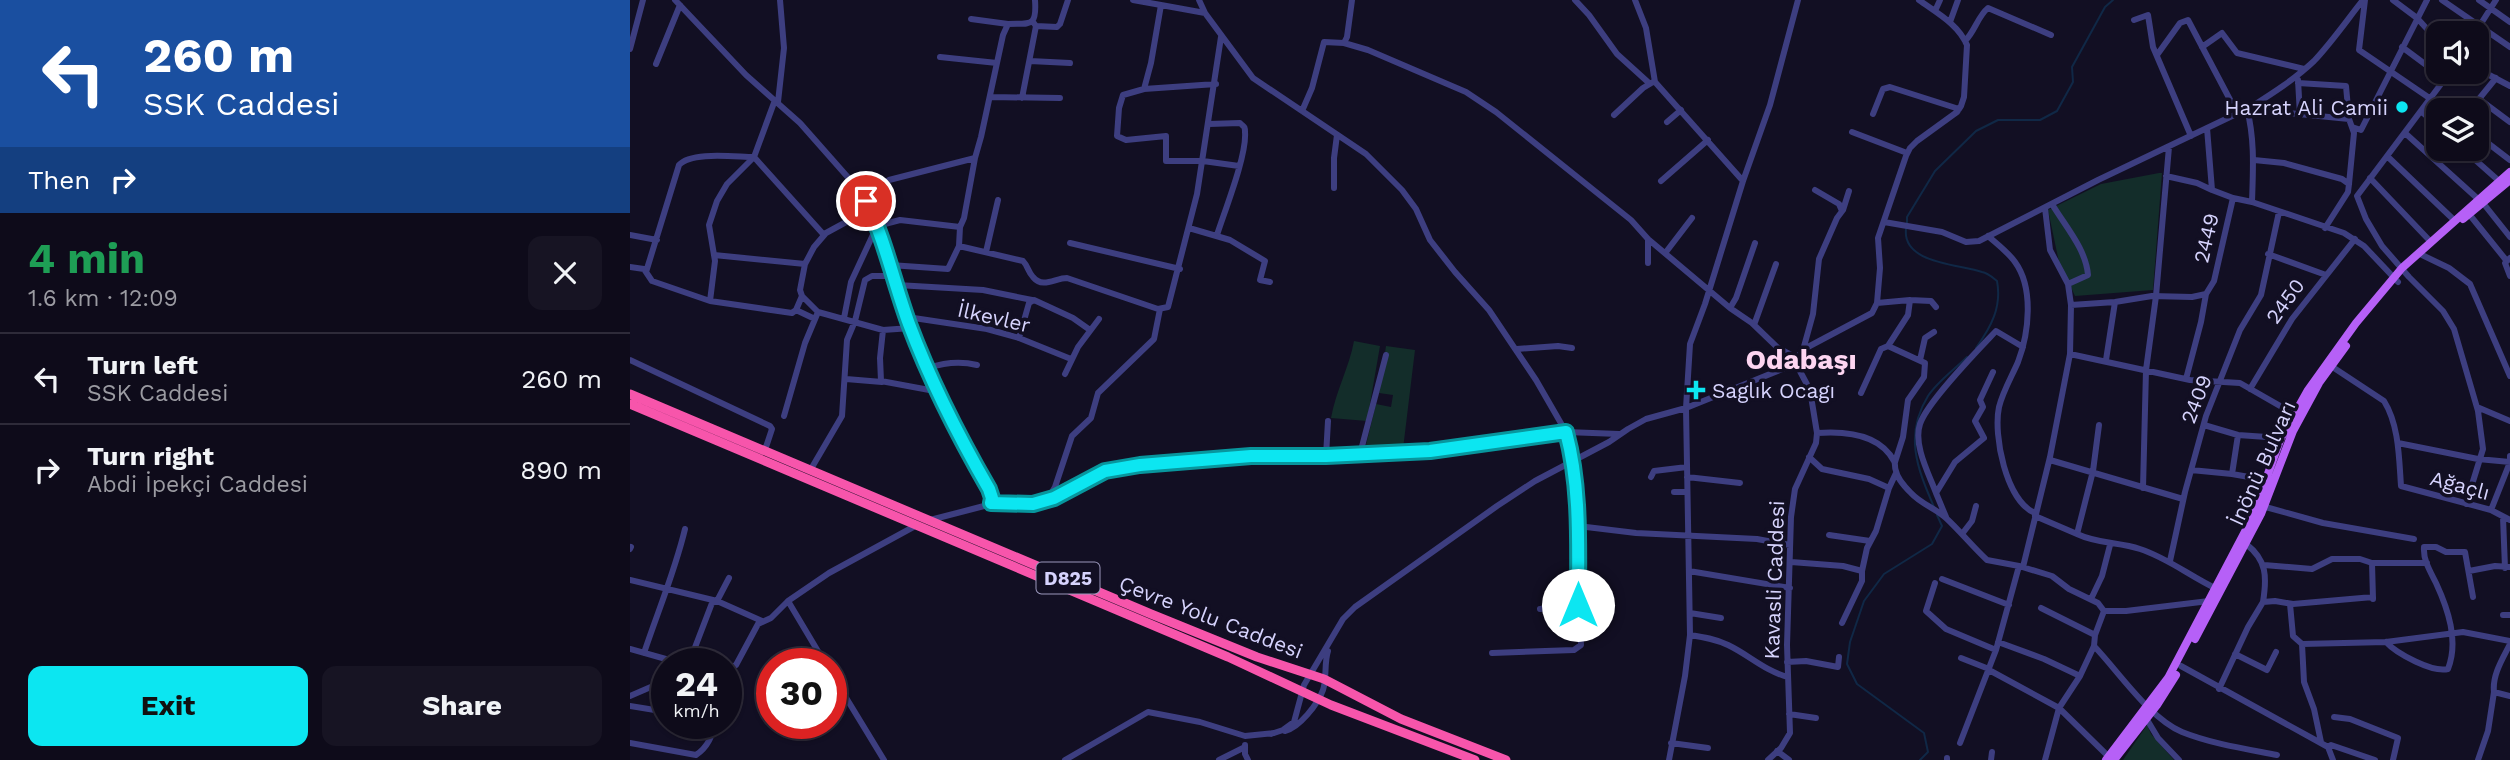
<!DOCTYPE html>
<meta charset="utf-8">
<style>
:root{--surface:#0e0b1a;--page:#171423;--text:#f1f3f6;--muted:#9b9ba2;--line:#2e2b39;--accent:#0ce6f1}
body{margin:0;font-family:"Work Sans",sans-serif;background:var(--page);color:var(--text);height:100vh;display:flex;flex-direction:column;font-size:26px;white-space:nowrap}
*{box-sizing:border-box;margin:0}
p{font-size:23px;color:var(--muted)}
.icon{flex:none;width:38px;height:38px;fill:none;stroke:currentColor;stroke-width:2;stroke-linecap:round;stroke-linejoin:round}
.map{position:relative;flex:1;overflow:hidden}
.drawer{display:flex;flex-direction:column;background:var(--surface);width:630px}
.drawer>*{flex:none}
.guide{background:#1a4fa0;color:#fff;overflow:hidden}
.fabs{position:absolute;left:1796px;top:21px;display:grid;gap:14px}
.fabs a{display:grid;place-items:center;width:63px;height:63px;border-radius:14px;background:var(--surface);box-shadow:0 2px 5px #0004,0 0 0 2px var(--line);font-size:35px}
.speed{position:absolute;left:21px;top:648px;display:flex;gap:14px;font-size:35px;font-weight:700;text-align:center}
.speed>*{display:grid;place-content:center;width:91px;height:91px;border-radius:50%;background:var(--surface);box-shadow:0 2px 5px #0004,0 0 0 2px var(--line);line-height:1}
.speed small{font-size:18px;font-weight:400}
.speed .limit{border:10px solid #d22;background:#fff;color:#111}
.pin{position:absolute;display:grid;place-items:center;width:60px;height:60px;color:#fff;margin:-30px;border:4px solid #fff;border-radius:50%;box-shadow:0 2px 7px #0007}
.me{position:absolute;width:77px;margin:-38px;rotate:0deg;stroke-linejoin:round;filter:drop-shadow(0 0 5px #0008)}
.turn{display:flex;align-items:center;gap:24px;height:147px;padding:0 28px;font-size:32px}
.turn .icon{width:91px;height:91px;stroke-width:2.5}
.turn b{display:block;font-size:49px;line-height:60px}
.then{display:flex;align-items:center;height:66px;padding:0 28px;background:#0003;gap:14px;font-size:26px}
.round{display:grid;place-items:center;flex:none;width:74px;height:74px;border-radius:14px;background:var(--page)}
.overview{display:flex;align-items:center;justify-content:space-between;height:119px;padding:0 28px}
h1{font-size:42px;font-weight:700;line-height:52px;color:#1e9e55}
.button{display:flex;gap:14px;margin-top:auto;padding:14px 28px}
.button a{flex:1;height:80px;border-radius:14px;background:var(--accent);color:#111;font-size:28px;font-weight:700;line-height:80px;text-align:center}
.button a+a{background:var(--page);color:var(--text)}
ul{padding:0;list-style:none}
li{display:flex;align-items:center;gap:21px;height:91px;padding:0 28px;border-top:2px solid var(--line)}
li div{flex:1}
li b{display:block;font-size:26px}
li em{font-style:normal}
main{display:flex;flex:1;min-height:0}
.map>svg:first-child{display:block}
</style>
<main>
<section class="drawer">
<div class="guide">
<div class="turn"><svg class="icon" aria-label="left" viewBox="0 0 24 24"><path d="M17 20v-9H6M10 6l-5 5 5 5"/></svg><div><b>260 m</b>SSK Caddesi</div></div>
<div class="then">Then<svg class="icon" aria-label="right" viewBox="0 0 24 24"><path d="M7 20v-9h11M14 6l5 5-5 5"/></svg></div>
</div>
<div class="overview"><div><h1>4 min</h1><p>1.6 km · 12:09</p></div><a class="round"><svg class="icon" aria-label="close" viewBox="0 0 24 24"><path d="M6 6l12 12M18 6L6 18"/></svg></a></div>
<ul>
<li><svg class="icon" aria-label="left" viewBox="0 0 24 24"><path d="M17 20v-9H6M10 6l-5 5 5 5"/></svg><div><b>Turn left</b><p>SSK Caddesi</p></div><em>260 m</em></li>
<li><svg class="icon" aria-label="right" viewBox="0 0 24 24"><path d="M7 20v-9h11M14 6l5 5-5 5"/></svg><div><b>Turn right</b><p>Abdi İpekçi Caddesi</p></div><em>890 m</em></li>
</ul>
<div class="button"><a>Exit</a><a>Share</a></div>
</section>
<div class="map">
<svg width="1880" height="760" viewBox="0 0 1880 760">
<rect width="100%" height="100%" fill="#120f23"/>
<path fill="#132d2a" d="M1529,173h3l-9,117 -78,6 -16,-34 -11,-52 53,-26z
M724,341l26,5 -13,75 -36,-3c5,-28 18,-50 23,-77z
M756,346l29,4 -12,99h-38l11,-45 15,3 2,-12 -14,-2z
M1517,725l4,9 23,26h-51z"/>
<g fill="none" stroke-linecap="round" stroke-linejoin="round">
<path stroke="#102846" stroke-width="2" d="M1277,223v-6l28,-46 41,-40 22,-11h42l17,-9 16,-29 -1,-15 33,-60 8,-7
M1276,229c-4,35 54,35 76,43 6,1 10,5 15,9 5,26 -6,46 -21,67
M1304,507c-17,-39 -30,-72 -6,-111 9,-14 27,-27 39,-39
M1290,760l8,-8 -4,-19 -67,-49 -10,-20 3,-22 14,-41 20,-27 48,-30 10,-18 -5,-11"/>
<path stroke="#3d3e80" stroke-width="6" d="M45,0l71,75 54,48 60,68 19,40 31,93 27,63 55,111 -1,5 -7,3 -54,14
M503,0l28,5
M569,0l6,13 48,65 113,76 36,36 14,19 14,31 25,32 34,38 47,70 30,52 8,29 2,25 5,159 -7,5 -82,3
M945,0l14,15 28,39 32,29
M1005,0l11,28 9,54 88,99
M1735,0l-6,50 88,60
M1763,0l24,18 21,23
M1812,0l68,47
M1849,0l31,22
M1305,11l5,-11
M341,19l37,5
M1504,20l14,-5 5,32 38,89
M1320,22l8,-22
M406,26l21,1 3,-3 8,-24
M1845,33l21,-33
M1335,41c10,-10 13,-25 23,-33l63,27
M714,43l3,-6 5,-37
M1572,47l20,-14 15,20 67,16
M1772,47l43,32
M0,49l13,-49
M1527,55l23,-32 8,-3 49,93
M310,57l57,6
M400,61l40,2
M26,64l24,-59
M1846,68l34,18
M1820,72l-93,124 9,23 16,27 27,31 34,34 11,18 24,82 5,38 -17,55
M1668,80l2,35
M1668,83l48,3 3,33 5,14 -5,51 -1,8 -23,36
M586,84l-72,5 -21,6 -4,13 -2,28 9,4 40,-4v25h37l36,5
M514,89l7,-26 10,-58 44,8
M360,97l70,1
M392,98l14,-72 -3,-4
M1849,99l31,23
M148,102l6,-54 -4,-48
M1840,110l26,-32
M672,111l10,-23 12,-46 20,1 24,7 98,42 30,20 135,108 17,19 82,69 22,15 26,25 17,9
M1792,112l16,14
M1243,114l10,-25 7,-2 69,22
M984,115l29,-27 10,-6
M1037,122l14,-12
M579,124l31,-1c4,4 5,3 5,9 2,23 -20,78 -28,103
M1722,127l9,3 66,-130
M1577,128l5,62 21,8
M1222,132l55,21
M1775,133l73,66
M1846,134l34,26
M1833,149l36,32
M1757,156l67,64
M1624,160l30,3 58,16 7,5
M1536,176l31,7 15,7
M1740,178l60,63
M1031,181l47,-41
M704,188v-30l3,-23
M1185,190l24,14 3,7
M236,201l12,-14 11,-7 86,-22 6,-21 22,-102 5,-11c22,-1 29,4 27,-24
M1622,202c1,-32 3,-62 -5,-93l102,10
M1853,203l27,34
M1422,204c13,22 34,45 36,71l-20,9
M240,209l-44,24 -12,14 -9,17 -5,26 2,6 16,16 65,18 28,-2
M1839,214l37,46
M1254,222l58,10 24,10 13,-1 119,-61 153,-73c22,-14 44,-28 63,-46 18,-19 33,-41 49,-61
M559,228l41,12 35,21 -5,19 10,2
M0,235l27,5
M1358,236c9,8 20,16 27,26 19,26 14,71 3,100 -6,14 -15,29 -19,45 -6,28 7,94 36,106
M440,243l110,26
M329,246l64,15c5,5 5,11 10,16 10,12 22,1 34,1l91,31 10,-2 29,-113 24,-157
M356,252l12,-52
M1036,252l26,-34
M1638,254l58,21
M84,255l91,9
M1792,255l27,13 21,16 40,92
M1880,258l-5,5 5,13
M1018,263v-24
M260,265l58,4 11,-23 1,-19 4,-9 11,-60
M0,267l14,2 8,12 58,20 5,-40 -6,-36 8,-24 10,-17 27,-27 21,-57
M16,272l33,-107c12,-14 57,-8 75,-8l70,78
M267,285l86,5 49,10
M1280,300l21,1 5,6
M80,301l82,12 4,-3 6,-14
M1247,303l33,-3 -2,15 -20,31
M1441,305l44,-3 37,-6 40,1 14,-3 8,-13 19,-83 19,4 92,31 20,13 34,36
M1100,308l6,-10 19,-55
M166,310l19,9
M277,317l80,12 32,9 52,21
M214,318l7,-36 26,-56 23,-6 60,7
M1124,325l22,-61
M253,330l-3,28 1,23 59,11
M389,338l10,-35 5,-3 39,18 17,12
M887,349l41,-3 14,2
M1173,350l10,-36 6,-55 18,-41 6,-8 6,-19
M1440,354l120,26 50,3 54,31
M0,360l140,66 2,3 -7,21
M1290,360l5,-22 9,-6
M1476,360l9,-58
M1701,366l53,35c15,24 15,57 17,85l90,24 19,10
M299,368c17,-6 31,-7 48,-3
M435,374l13,-27 21,-28
M216,379l36,3
M1556,379l15,-57 5,-28
M1620,389l42,-70 63,-80
M1231,393l20,-44 7,-3 37,17 -1,14 -16,23 -5,37 -8,25
M1847,407l33,14
M154,416l21,-73 13,-31
M1469,425l-6,46 -16,63c21,10 42,8 63,15 28,9 51,28 77,40
M1574,425l34,10 43,3
M1187,433c27,-2 62,0 77,28 2,4 0,5 2,10 1,7 10,17 15,22 10,11 24,15 35,25 14,13 27,29 41,42l32,6 33,10 17,13 29,14 6,8 -9,24 -1,11c24,25 56,73 88,86 30,12 64,17 95,23
M1768,443l80,16 32,3
M730,454l26,-99
M696,456l2,-35
M1179,457l13,12 47,10 20,9
M1420,460l133,39
M181,469l31,-53 5,-76 8,-19 10,-41 7,-4h22
M1561,470l41,4 34,6
M1602,474l6,-39
M1021,477l3,-6 33,-4
M1057,477l53,6
M1513,488l3,-118 10,-74 13,-149
M1044,492h13
M1306,493c-7,-19 -23,-48 -16,-69 7,-22 58,-74 76,-93l27,16
M417,500l8,-13 17,-51 19,-18 7,-25 56,-54 6,-30
M361,503l42,1 20,-6 53,-27 81,-12 220,-6 61,-6 98,-15 53,2
M1632,506l61,17 91,16
M1861,510l19,-48v-6
M1405,516l42,18
M1316,517l-10,-24 19,-31 29,-24 -9,-17 8,-14 -3,-7 13,-28
M1873,517l2,51
M948,526l58,7 121,6 33,6
M1332,534l10,-13 4,-15
M1199,535l41,6
M1616,544c21,16 21,33 17,58l12,-1 18,3 80,-7
M0,549l1,-2
M1540,561l15,-69 21,-76 34,-86 21,-35 18,-83
M1161,562l52,4 19,5
M1742,563l1,36
M1634,565l48,4 20,-10h28l12,4h55
M1393,567l27,-110 20,-103 1,-49 -3,-21 -18,-34 -5,-42
M1059,571l101,17
M1839,571l26,-5 15,1
M1312,579l67,26
M0,580l87,21 45,20
M1305,583l-9,28 20,18 50,21
M1461,599l11,-23 8,-31
M1660,604l3,32 9,8 84,-2 77,-10 47,9
M1411,608l54,27
M910,609l38,-4
M1474,611h22l83,-10
M1060,613l31,5
M948,614l21,-2 5,12
M1873,615h7
M1212,623l20,-42v-10l5,-23 9,-17 13,-43 7,-15
M1060,635c13,2 26,4 38,10 21,10 37,26 60,32
M1368,642l46,17 36,17
M1756,642c11,12 47,31 62,27 11,-28 0,-60 -12,-86 -6,-12 -13,-23 -12,-36h12l10,5h19l8,45
M1672,644l2,38 10,27 7,33
M0,649l50,14
M14,653c14,-42 31,-82 41,-124
M1605,654l32,16 9,-18
M1331,658l28,11
M1157,662l19,-1 32,6 1,-10
M59,663l23,-60 5,-2 12,-23
M195,663l-37,-62 41,-28 88,-48
M1551,666l147,81 3,-2 44,15
M96,670l10,-5 22,-41 13,-6 17,-17
M1359,670l70,38 49,48
M201,673l53,87
M96,686l5,-17
M1589,689l29,-62 15,-25
M1864,692l16,4
M0,696l37,-16
M0,706l37,6
M1159,714l27,4
M1704,717l16,2 48,19 -5,22
M1516,718l12,20 21,22
M655,731c14,-3 33,-27 38,-41 4,-12 1,-27 5,-39
M641,734l12,-4 11,-8 10,-37 39,-66 12,-12 142,-101 38,-25 74,-39 19,-13 18,-10 40,-11 109,-44
M0,743l66,12c12,-8 16,-19 19,-32
M1041,743l37,5
M1330,743l36,-93 23,-84
M615,745v9l3,6
M1698,747l5,13
M1147,751l12,9
M435,760l83,-48 52,10 45,14 29,-3
M589,760l26,-13
M1039,760l16,-84 5,-41 -4,-227 4,-64 15,-40 38,-123 27,-76 28,-105
M1138,760l13,-12 9,-15 -3,-88 4,-128 4,-28 21,-46 1,-10 -7,-43 -16,-30 12,-12 66,-35 5,-10 3,-35 -2,-30 28,-82 4,-8 7,-7 40,-29 4,-6 3,-9 3,-52c-9,-21 -30,-32 -48,-45
M1317,760v-2
M1361,760l1,-8
M1415,760l14,-52 21,-32 14,-30
M1848,760l10,-29 6,-39c-2,-17 9,-34 16,-48"/>
<path stroke="#b660f7" stroke-width="8" d="M1833,219l47,-39
M1565,639l66,-125 32,-83 26,-48 27,-37
M1476,760l62,-82 83,-158 30,-82 27,-48 48,-67 46,-55 108,-96
M1484,760l43,-55 19,-30"/>
<path stroke="#f755ab" stroke-width="9" d="M0,394l521,220 106,43 67,22 77,40 105,41
M0,404l598,253 103,48 144,55"/>
</g>
<g fill="none" stroke-linecap="round" stroke-linejoin="round">
<defs>
<path id="route" d="M236,201c19,39 28,82 43,123 21,56 50,113 80,165l3,9 -1,5 42,1 21,-6 51,-27 35,-6 111,-9h75l104,-5 136,-19c15,56 12,115 12,173"/>
</defs>
<use href="#route" stroke="#08969d" stroke-width="18"/>
<use href="#route" stroke="#0ce6f1" stroke-width="12"/>
</g>
<g fill="#0ce6f1" stroke="#120f23" stroke-width="2.5">
<circle cx="1772" cy="107" r="7"/>
<path d="M1062.5 379.5h7v7h7v7h-7v7h-7v-7h-7v-7h7z"/>
</g>
<g text-anchor="middle" dominant-baseline="central" stroke-width="7" stroke-linejoin="round" paint-order="stroke">
<rect fill="#120f23" stroke="#9b98bc" stroke-width="2" x="406.5" y="562.5" width="63" height="31" rx="5"/>
<g font-size="19" font-weight="bold" fill="#d6d3fd">
<text x="438" y="578">D825</text>
</g>
<g font-size="21" fill="#d6d3fd" stroke="#120f23" text-anchor="end">
<text x="1758" y="107">Hazrat Ali Camii</text>
<text x="1082" y="390" text-anchor="start">Saglık Ocagı</text>
</g>
<g font-size="21" fill="#d6d3fd" stroke="#120f23">
<text transform="translate(1576 238) rotate(-77)">2449</text>
<text transform="translate(1655 301) rotate(-54)">2450</text>
<text transform="translate(364 317) rotate(13)">İlkevler</text>
<text transform="translate(1566 399) rotate(-69)">2409</text>
<text transform="translate(1632 463) rotate(-66)">İnönü Bulvarı</text>
<text transform="translate(1830 485) rotate(15)">Ağaçlı</text>
<text transform="translate(1144 580) rotate(-88)">Kavasli Caddesi</text>
<text transform="translate(581 617) rotate(21)">Çevre Yolu Caddesi</text>
</g>
<g font-size="28" font-weight="bold" fill="#fdd5f1" stroke="#120f23">
<text x="1171" y="359">Odabaşı</text>
</g>
</g>
</svg>
<div class="fabs">
<a><svg class="icon" aria-label="sound" viewBox="0 0 24 24"><path d="M4 9h4l5-4v14l-5-4H4zM17 9q2 3 0 6"/></svg></a>
<a><svg class="icon" aria-label="layers" viewBox="0 0 24 24"><path d="M12 4l9 5-9 5-9-5zM3 14l9 5 9-5"/></svg></a>
</div>
<div class="speed"><div>24<small>km/h</small></div><div class="limit">30</div></div>
<div class="pin" style="left:236px;top:201px;background:#d93025"><svg class="icon" aria-label="arrive" viewBox="0 0 24 24"><path d="M6 21V4h12l-3 4 3 4H6"/></svg></div>
<svg class="me" style="left:948px;top:605px" viewBox="-20 -20 40 40"><circle r="19" fill="#fff"/><path d="M0-13L10 11 0 6-10 11z" fill="#0ce6f1"/></svg>
</div>
</main>
